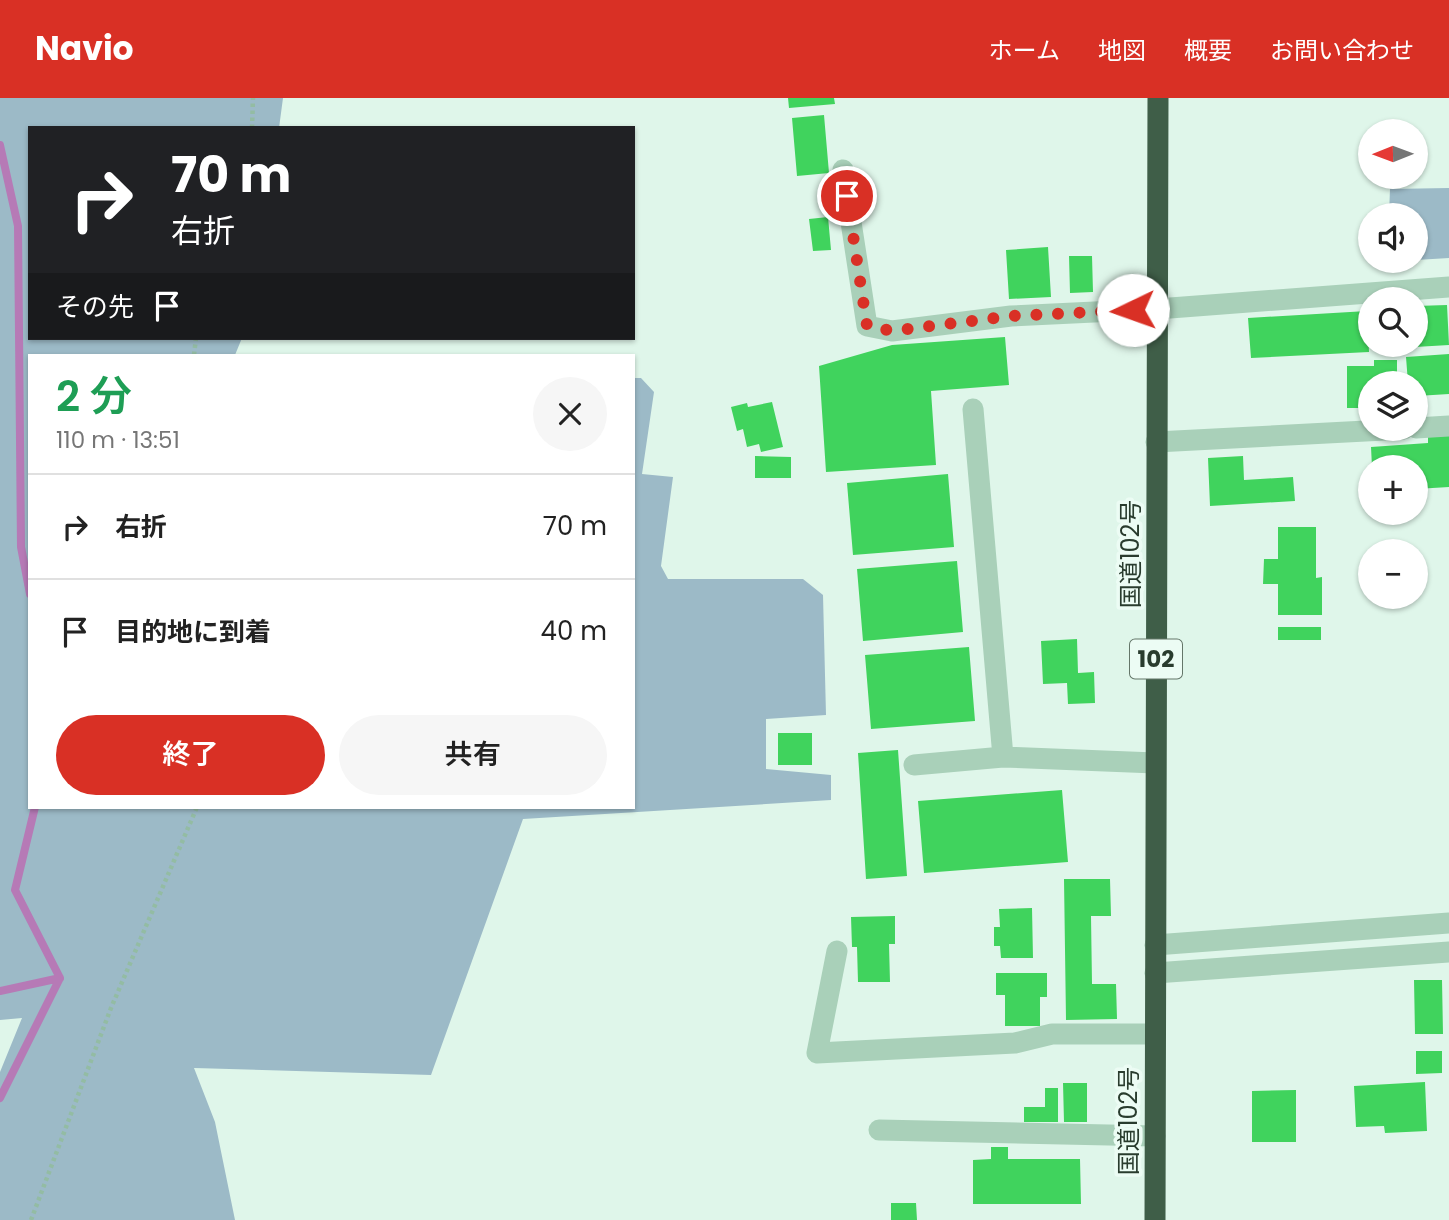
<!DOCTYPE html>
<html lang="ja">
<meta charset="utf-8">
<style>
:root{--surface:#fff;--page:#f6f6f6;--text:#222;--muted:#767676;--line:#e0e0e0;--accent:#d93025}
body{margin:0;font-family:Poppins,"Noto Sans JP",sans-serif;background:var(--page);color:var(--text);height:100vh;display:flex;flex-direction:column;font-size:26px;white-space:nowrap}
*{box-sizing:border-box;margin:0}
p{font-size:23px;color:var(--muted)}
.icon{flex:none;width:38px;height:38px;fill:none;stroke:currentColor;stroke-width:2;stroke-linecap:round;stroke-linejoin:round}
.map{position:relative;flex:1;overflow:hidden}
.sheet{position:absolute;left:28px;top:256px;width:607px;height:455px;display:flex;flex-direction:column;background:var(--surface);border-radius:0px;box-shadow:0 2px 5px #0004}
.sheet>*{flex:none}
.banner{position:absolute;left:28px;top:28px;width:607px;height:214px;border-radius:0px;box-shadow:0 2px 5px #0004;background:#202124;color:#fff;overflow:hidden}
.needle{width:46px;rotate:269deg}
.tools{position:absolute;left:1358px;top:21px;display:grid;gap:14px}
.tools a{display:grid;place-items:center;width:70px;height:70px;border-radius:50%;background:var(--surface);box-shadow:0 2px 5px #0004;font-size:35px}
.pin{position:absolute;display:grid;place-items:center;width:60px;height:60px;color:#fff;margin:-30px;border:4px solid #fff;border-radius:50%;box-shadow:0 2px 7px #0007}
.me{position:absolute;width:77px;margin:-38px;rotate:267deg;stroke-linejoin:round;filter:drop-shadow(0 0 5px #0008)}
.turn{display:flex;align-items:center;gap:24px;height:147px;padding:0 28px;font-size:32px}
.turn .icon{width:91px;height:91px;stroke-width:2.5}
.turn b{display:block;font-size:49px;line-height:60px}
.then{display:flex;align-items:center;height:66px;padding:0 28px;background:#0003;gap:14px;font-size:26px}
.round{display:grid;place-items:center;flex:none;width:74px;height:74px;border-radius:37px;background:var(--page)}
.overview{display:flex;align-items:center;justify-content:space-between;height:119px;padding:0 28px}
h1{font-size:42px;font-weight:600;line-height:52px;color:#1e9e55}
.action{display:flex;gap:14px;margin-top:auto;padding:14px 28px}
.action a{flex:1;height:80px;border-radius:42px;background:var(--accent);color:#fff;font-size:28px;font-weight:600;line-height:80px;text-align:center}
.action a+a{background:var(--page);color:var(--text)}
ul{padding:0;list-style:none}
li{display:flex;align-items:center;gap:21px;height:105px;padding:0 28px;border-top:2px solid var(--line)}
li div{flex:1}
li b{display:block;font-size:26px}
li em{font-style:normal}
header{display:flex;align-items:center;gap:42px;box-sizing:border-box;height:98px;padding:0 35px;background:var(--accent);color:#fff}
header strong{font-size:33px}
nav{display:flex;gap:38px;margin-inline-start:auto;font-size:24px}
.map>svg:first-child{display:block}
</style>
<header>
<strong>Navio</strong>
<nav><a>ホーム</a><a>地図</a><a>概要</a><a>お問い合わせ</a></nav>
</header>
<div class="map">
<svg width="1449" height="1122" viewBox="0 0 1449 1122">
<rect width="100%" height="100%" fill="#dff6ea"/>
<path fill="#9cbac7" d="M0,0h283l-4,30h-249v210h212l-7,17h-205v452h604v-429h7l13,14 -12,82 31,3 -12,89 7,13h135l20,16 3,120 -60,4v50l65,6v25l-308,19 -92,256 -237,-7 21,54 20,98h-235v-148l22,-54 -22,2z
M1449,90v70l-33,2v-45h-27l1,-26z"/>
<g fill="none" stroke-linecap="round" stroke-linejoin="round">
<path stroke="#b67ab6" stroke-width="8" d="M0,47l18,81 3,321 9,47
M0,893l60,-13
M0,1000l60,-120 -45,-88 20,-83"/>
</g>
<path fill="#40d35d" d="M788,0h46l1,6 -46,4z
M824,17l5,58 -32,3 -5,-58z
M828,119l3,33 -18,1 -4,-32z
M1048,149l3,50 -42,2 -3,-49z
M1069,158h23l1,36 -23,1z
M1447,207l2,40 -68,4v-4h35v-39z
M1367,213l2,41 -118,6 -3,-40z
M1005,239l4,48 -78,6 5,74 -110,7 -7,-106 73,-21z
M1449,256v40l-32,2 -1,-13h-8l-2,-26z
M1374,262h23v14h-17v9h-10v25h-23v-42h27z
M772,304l11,45 -22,5 -2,-8 -12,3 -4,-18 -6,2 -6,-24 16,-4 1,4z
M1449,336v53l-33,2v-22h-44l-1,-20 57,-4v-8z
M755,358l36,1v21h-36z
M1243,358l1,24 49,-3 2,24 -85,5 -2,-48z
M948,376l6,73 -101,8 -6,-72z
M1278,429h38v51l6,-1v38h-44v-31h-15l1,-25h14z
M957,463l6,71 -100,9 -6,-72z
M1278,529h43v13h-43z
M1077,541l1,34 16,-1 1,31 -27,1 -1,-21 -24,1 -2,-43z
M969,549l6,74 -104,8 -6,-74z
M778,635h34v32h-34z
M898,652l9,126 -41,3 -8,-126z
M1062,692l6,72 -144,11 -6,-72z
M1064,781h46l1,37h-20l1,68h24l1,35 -51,1z
M1032,810l1,50h-32l-1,-12h-6v-19h6l-1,-18z
M895,818v28h-6l1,38h-32l-1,-35h-5l-1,-30z
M996,875h51v24h-7v29h-35v-31h-9z
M1414,882h28l1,54h-28z
M1416,953h26v22l-26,1z
M1425,984l2,49 -42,2 -1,-7 -28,1 -2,-41z
M1063,985h24v39h-23z
M1045,990h13v34h-34v-15h21z
M1296,992v52h-44v-51z
M991,1049h17v12h72l1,45h-108v-44l18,-1z
M891,1105h25l1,17h-26z"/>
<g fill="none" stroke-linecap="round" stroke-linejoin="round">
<path stroke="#93bca3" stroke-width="4.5" stroke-dasharray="3.5 3.5" stroke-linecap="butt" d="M252,30l1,-30
M194,257l2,-17
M31,1122l80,-212 86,-201"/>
<path stroke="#a9d0b9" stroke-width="21" d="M843,72l24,156 25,5 119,-15 146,-7 292,-22
M973,311l30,348 152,6
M1416,330l33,-2
M1156,344l248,-13
M914,667l89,-8
M1155,847l294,-22
M837,853l-20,102 198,-10 37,-9h103
M1155,875l294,-21
M879,1032l276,6"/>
<path stroke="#3f5e48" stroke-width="21" d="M1155,1122l3,-1122"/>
</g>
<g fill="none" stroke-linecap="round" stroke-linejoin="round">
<path stroke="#d93025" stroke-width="12" stroke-dasharray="0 21.6" d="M847,98l20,130 25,5 119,-15 122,-6"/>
</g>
<g text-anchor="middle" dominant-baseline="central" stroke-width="7" stroke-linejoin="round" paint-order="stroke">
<rect fill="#ecfcf4" stroke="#647669" stroke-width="2" x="1130" y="541.5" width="52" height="39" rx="5"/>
<g font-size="23" font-weight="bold" fill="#293c2e">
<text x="1156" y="561">102</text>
</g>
<g font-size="24" fill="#293c2e" stroke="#ecfcf4">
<text transform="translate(1130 456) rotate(-90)">国道102号</text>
<text transform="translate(1128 1023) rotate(-90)">国道102号</text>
</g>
</g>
</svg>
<div class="tools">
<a><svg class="needle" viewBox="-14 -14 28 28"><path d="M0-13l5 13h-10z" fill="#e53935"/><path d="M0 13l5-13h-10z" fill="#767676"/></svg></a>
<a><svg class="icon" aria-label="sound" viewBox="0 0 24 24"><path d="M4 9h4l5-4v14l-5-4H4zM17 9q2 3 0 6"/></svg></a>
<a><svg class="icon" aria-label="search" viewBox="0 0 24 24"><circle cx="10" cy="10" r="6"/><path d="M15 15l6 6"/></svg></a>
<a><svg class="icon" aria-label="layers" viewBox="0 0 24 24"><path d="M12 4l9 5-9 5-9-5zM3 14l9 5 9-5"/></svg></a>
<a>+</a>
<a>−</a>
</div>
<div class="pin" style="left:847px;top:98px;background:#d93025"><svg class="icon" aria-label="arrive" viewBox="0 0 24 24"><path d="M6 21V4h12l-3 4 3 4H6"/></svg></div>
<svg class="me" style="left:1133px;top:212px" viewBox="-20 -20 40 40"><circle r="19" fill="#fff"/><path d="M0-13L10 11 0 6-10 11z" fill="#d93025"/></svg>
<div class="banner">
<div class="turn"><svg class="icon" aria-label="right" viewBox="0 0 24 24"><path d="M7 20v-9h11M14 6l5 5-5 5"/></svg><div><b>70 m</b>右折</div></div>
<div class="then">その先<svg class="icon" aria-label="arrive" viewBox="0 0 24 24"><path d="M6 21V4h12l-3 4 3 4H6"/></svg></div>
</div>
<section class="sheet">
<div class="overview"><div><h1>2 分</h1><p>110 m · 13:51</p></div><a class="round"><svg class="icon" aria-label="close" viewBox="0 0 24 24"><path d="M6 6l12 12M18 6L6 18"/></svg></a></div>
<ul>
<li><svg class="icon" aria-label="right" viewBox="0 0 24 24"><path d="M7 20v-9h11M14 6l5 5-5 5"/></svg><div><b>右折</b></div><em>70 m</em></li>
<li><svg class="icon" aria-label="arrive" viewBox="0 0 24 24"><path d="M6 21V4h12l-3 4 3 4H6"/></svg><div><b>目的地に到着</b></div><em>40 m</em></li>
</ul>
<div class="action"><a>終了</a><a>共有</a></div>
</section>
</div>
